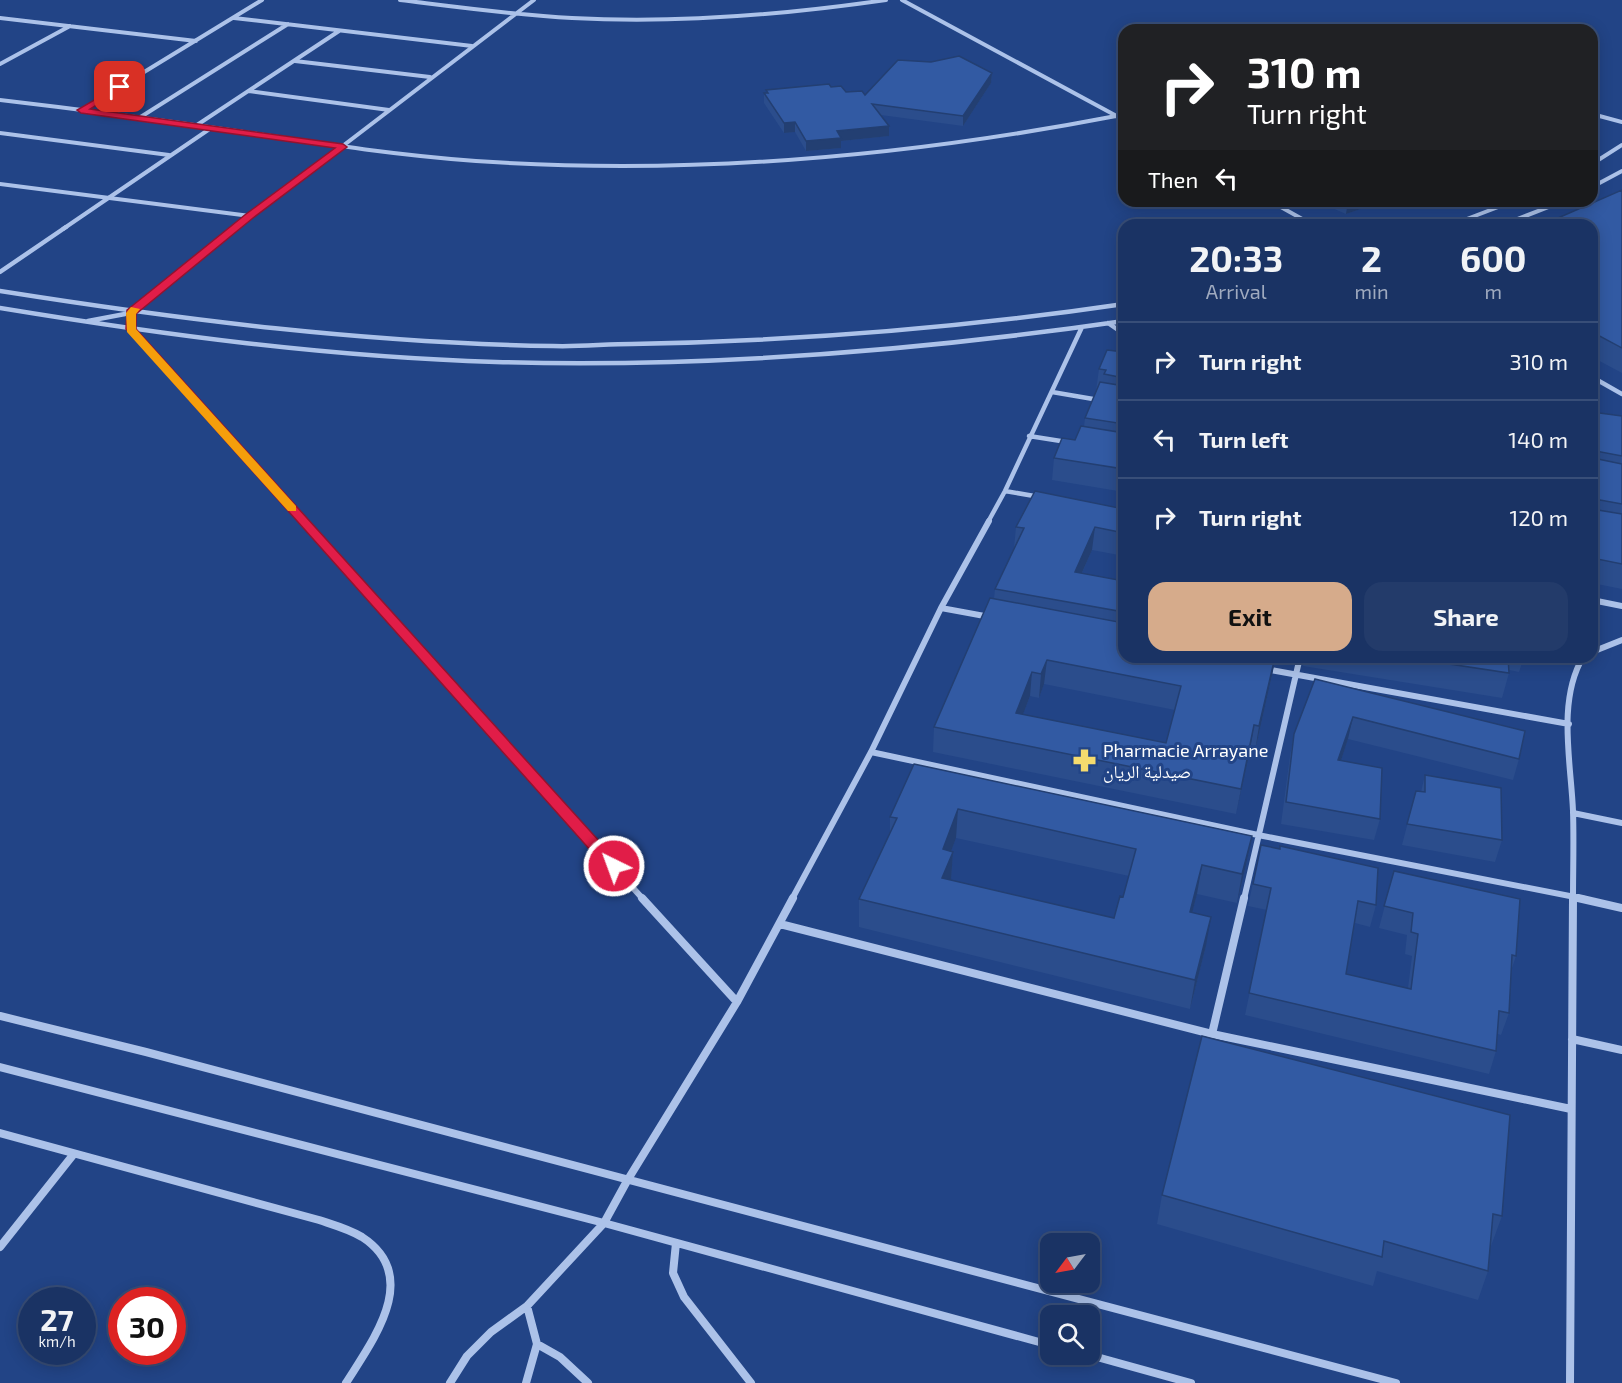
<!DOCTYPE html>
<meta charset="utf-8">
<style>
:root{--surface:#1a3364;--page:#233b6a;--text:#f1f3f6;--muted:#9faabf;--line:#384e78;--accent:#d6ab8b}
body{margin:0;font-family:"Exo 2","Noto Naskh Arabic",sans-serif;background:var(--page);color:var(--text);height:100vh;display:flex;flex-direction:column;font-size:22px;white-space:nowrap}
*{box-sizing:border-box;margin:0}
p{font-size:20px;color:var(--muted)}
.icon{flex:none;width:33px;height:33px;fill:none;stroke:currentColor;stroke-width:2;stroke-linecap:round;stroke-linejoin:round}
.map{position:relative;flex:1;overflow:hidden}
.drawer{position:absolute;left:1118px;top:219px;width:480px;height:444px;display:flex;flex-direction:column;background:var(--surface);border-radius:18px;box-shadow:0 3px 15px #0003,0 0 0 2px var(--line)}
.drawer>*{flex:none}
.guide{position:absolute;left:1118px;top:24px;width:480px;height:183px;border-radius:18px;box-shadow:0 3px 15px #0003,0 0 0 2px var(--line);background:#202124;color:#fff;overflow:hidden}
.needle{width:39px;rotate:238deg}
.controls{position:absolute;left:1040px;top:1233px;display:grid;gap:12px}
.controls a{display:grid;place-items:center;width:60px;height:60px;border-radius:12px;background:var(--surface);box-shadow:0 3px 15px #0003,0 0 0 2px var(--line);font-size:30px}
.speed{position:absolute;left:18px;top:1287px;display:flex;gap:12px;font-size:30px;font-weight:700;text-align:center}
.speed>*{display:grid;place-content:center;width:78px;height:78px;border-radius:50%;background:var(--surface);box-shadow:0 3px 15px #0003,0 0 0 2px var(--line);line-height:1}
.speed small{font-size:15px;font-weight:400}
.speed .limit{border:9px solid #d22;background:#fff;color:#111}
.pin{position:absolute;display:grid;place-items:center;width:51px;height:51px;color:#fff;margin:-26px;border-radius:12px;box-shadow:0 3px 9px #0006}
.me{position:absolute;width:66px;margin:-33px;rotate:318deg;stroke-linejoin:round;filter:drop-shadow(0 0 4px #0008)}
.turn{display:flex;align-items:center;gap:21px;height:126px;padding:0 30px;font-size:27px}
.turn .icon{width:78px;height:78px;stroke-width:2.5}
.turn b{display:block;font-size:42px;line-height:51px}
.then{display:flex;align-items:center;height:57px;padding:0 30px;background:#0003;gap:12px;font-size:22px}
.eta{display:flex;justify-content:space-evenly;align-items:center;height:102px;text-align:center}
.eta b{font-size:36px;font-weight:700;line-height:42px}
.action{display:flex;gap:12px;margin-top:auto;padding:12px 30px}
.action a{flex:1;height:69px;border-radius:18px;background:var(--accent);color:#111;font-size:24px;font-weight:700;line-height:69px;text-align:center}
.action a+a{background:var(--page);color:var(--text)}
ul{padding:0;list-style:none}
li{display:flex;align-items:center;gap:18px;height:78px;padding:0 30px;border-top:2px solid var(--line)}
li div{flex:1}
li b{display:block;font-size:22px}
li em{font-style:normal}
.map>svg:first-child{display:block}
</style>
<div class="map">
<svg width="1622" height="1383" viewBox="0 0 1622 1383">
<rect width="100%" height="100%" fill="#224486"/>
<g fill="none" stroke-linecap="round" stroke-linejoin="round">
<path stroke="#acc2e9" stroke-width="4" d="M400,0c57,7 115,15 172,18 105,6 210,-3 314,-18
M902,0l222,120
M0,18l196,23
M234,18l238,28
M295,61l135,16
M0,64l70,-38
M249,91l140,19
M0,100c77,9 153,19 230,30 81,12 163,25 246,31 215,15 428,-4 640,-45
M82,110l180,-110
M1592,114l30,8
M139,118l149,-94
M197,125l142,-94
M0,133l169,22
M1592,164l30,-19
M0,184l250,32
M1592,187l30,-16
M1270,201l43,24
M1451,225l63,-24
M1502,225l62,-24
M63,229l148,-101
M234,229l300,-229"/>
<path stroke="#acc2e9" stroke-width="4.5" d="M236,227l-105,86v16l172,193
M0,272l66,-45
M0,291c183,29 367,52 553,55 26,1 53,-2 79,-2 165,-3 329,-16 492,-40
M0,308c164,27 329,49 496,54 210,6 421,-11 628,-41
M88,321l37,-7
M1108,323l16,11
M1592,377l30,17
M1052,392l47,8
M1029,436l38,6
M1005,491l35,6
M988,522l17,-31 77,-164"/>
<path stroke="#acc2e9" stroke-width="6" d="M301,521l342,378
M1592,600l30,6
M941,608l49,9
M1592,652l30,-12
M1265,669l304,55
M871,752l387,83 327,64
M1573,813l49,10
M792,899l79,-147 70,-144 48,-87
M1244,899l56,-242
M1573,899c0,-29 1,-59 0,-88 -2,-49 -16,-110 10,-154"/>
<path stroke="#acc2e9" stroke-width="8" d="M1578,898l44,10
M780,924l432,110 359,75
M737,1002l56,-104
M0,1016l146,36 1250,331
M1212,1034l32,-136
M1572,1039l50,11
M0,1067l604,156 446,122
M0,1133l319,87c15,5 30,9 43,17 60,39 11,103 -16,146
M676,1243l-3,30 11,24 67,86
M0,1247l73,-92
M537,1344l23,13 28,26
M1086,1354l105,29
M450,1383l17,-27 24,-24 36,-26 77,-83 23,-42 110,-179 -95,-104
M526,1383l11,-39 -10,-38
M1570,1383l3,-485"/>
</g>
<path fill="#2b4d8c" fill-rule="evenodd" d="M931,62l61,11 -1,10 -28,43 -82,-11 8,11v10l-48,5v7l-35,3 -11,-19 -11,1 -20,-30v-10h2v-3l65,-3 15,5 19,3z
M1622,190v183l-30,-16v-132z
M1316,201h68l-38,13z
M1124,352v140l-72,-12 2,-22 21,-18 9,-13 1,-9 11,-27 3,-22z
M1592,412l30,4v173l-30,-6z
M1124,509v47l-32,-6 -10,23 42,8v76h171l-2,8 -18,-3 -20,89 -5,-1 -14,64 -303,-62 1,-25 60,-128 1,-10 19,-41 2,-21zM1044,684l131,26 -9,33 -143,-29 7,-18 9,2z
M1305,657h219l-5,15 -10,-2v3l-7,25 -199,-32z
M1315,679l204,80 -6,21 -165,-41 -7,21 39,59 -6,21 -93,-16 9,-68 4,-22z
M914,764l338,72 -6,29 -9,38 -40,-9 -5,19 14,33 -16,63 -331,-82v-28l31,-66v-16zM956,838l173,38 -6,21 -9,21 -163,-38 2,-28 -2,-1z
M1425,775l77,65 -7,22 -93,-17 14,-54 5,1z
M1261,845l115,60 -6,22 -15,-4 -9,51 62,14 4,-32 -7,-2 2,-19 -28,-7 15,-57 122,85 -5,15 -2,42 -8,22 -3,-1 -2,17 -7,23 -244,-59 22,-105 -19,-4z
M1202,1036l300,180 -11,30 -1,-1 -2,26 -10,29 -101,-29 -4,15 -216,-62 5,-29z"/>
<path fill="#233f72" d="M992,73l-1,10 -28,43v-10z
M795,122v10l-11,1v-10z
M889,126v10l-48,5v7l-35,3v-10l31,-10z
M1348,201h36l-38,13z
M1600,500l-7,23 -1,-9 3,-13z
M1095,527l-3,23 -20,45 3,-23z
M1275,657l-3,18 -17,76 4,-25z
M1047,660l-3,24 -5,14 2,-24z
M1032,672l-2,24 -16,42 2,-25z
M1353,717l-5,22 -14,43 4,-22z
M1254,725l-4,25 -14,64 5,-25z
M958,809l-2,29 -15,40 2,-29z
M1252,836l-6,29 -9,38 5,-29z
M953,852l-2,28 -9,-2z
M1202,865l-5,29 -12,47 5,-29z
M1211,917l-5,29 -16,63 5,-29z"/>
<path fill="#325aa3" stroke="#233f72" stroke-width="1.5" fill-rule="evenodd" d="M959,56l33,17 -29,43 -91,-12 17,22 -52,5 4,7 -35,3 -11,-19 -11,1 -20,-30h4l-2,-3 63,-6 2,3 10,-1 5,6 16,-1 3,4 33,-35 33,2z
M1622,190v158l-30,-16v-107h-50z
M1107,350l17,2v26l-20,-4 2,-4 -7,-1z
M1100,382l24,4v38l-39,-6z
M1592,412l30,4v40l-26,-5 -2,4 4,4 24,5v40l-22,-4 -5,1 -1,5 4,4 24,4v50l-30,-6z
M1081,426l43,7v36l-70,-11 8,-20 13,2z
M1035,491l89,18v24l-29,-6 -20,45 49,9v31l-129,-23 29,-61 -8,-1z
M990,598l134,25v34h151l-16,69 -5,-1 -13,64 -307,-62zM1047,660l134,26 -15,57 -150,-30 16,-41 9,2z
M1403,657h105l1,16z
M1315,679l210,52 -6,28 -166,-42 -15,43 44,8 -2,51 -94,-17 8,-68z
M914,764l338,72 -10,38 -40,-9 -12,47 21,5 -16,63 -336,-81 38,-81 -7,-1zM958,809l178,40 -13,48 -3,-1 -6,22 -172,-40 11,-26 -10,-3z
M1425,775l76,13 1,52 -95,-16 9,-33 9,1z
M1261,845l19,4v-3l98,22 -2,37 -18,-4 -12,73 65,15 7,-55 -7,-2 2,-19 -29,-7 10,-35 126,28 -4,57 -4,-1 -3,58 -10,-2 -3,40 -247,-58 22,-105 -18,-4z
M1202,1036l308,79 -8,101 -9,-2 -5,57 -104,-30 -2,16 -220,-62z"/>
<path fill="#e11d48" stroke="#92132f" stroke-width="1.5" d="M120,85l3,1v3l-33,20 253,35 4,3 -94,71 -117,96v15l483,534 2,3 -2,4h-11l-482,-541 1,-19 119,-96 89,-66 -254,-35 -4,-3z"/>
<path fill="#f59e0b" d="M131,307l9,2 -4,5v15l160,177v5h-8l-161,-179 -1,-19z"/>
<defs>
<symbol id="pharmacy-bare" viewBox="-9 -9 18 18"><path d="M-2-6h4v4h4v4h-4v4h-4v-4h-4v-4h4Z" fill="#f5db6e" stroke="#224486" stroke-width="2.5" paint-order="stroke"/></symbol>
</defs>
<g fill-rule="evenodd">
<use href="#pharmacy-bare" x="1068" y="744" width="33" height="33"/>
</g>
<g text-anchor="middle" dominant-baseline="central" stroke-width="6" stroke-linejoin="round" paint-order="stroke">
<g font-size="18" fill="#fff" stroke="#224486" text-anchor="start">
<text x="1103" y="750">Pharmacie Arrayane<tspan x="1103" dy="21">صيدلية الريان</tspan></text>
</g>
</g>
</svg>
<div class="controls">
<a><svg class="needle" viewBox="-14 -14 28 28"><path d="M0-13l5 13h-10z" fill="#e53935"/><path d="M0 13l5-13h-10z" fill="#9faabf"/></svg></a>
<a><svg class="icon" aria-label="search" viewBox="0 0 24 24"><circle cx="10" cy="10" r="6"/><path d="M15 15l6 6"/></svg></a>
</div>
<div class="speed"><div>27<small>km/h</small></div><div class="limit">30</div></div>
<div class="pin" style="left:120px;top:87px;background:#d93025"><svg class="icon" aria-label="arrive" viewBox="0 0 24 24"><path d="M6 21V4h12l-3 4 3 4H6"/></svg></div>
<svg class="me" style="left:614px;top:866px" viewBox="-20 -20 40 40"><circle r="17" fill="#e11d48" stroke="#fff" stroke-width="3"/><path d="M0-11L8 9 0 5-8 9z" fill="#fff"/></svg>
<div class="guide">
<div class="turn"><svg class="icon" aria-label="right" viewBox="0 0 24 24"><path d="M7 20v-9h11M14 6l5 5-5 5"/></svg><div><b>310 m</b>Turn right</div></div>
<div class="then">Then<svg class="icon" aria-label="left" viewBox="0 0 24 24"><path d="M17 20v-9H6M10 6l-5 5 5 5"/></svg></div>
</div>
<section class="drawer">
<div class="eta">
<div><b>20:33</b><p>Arrival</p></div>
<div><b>2</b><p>min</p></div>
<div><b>600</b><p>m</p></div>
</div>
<ul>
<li><svg class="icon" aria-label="right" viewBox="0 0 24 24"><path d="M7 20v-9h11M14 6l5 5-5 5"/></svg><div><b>Turn right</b></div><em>310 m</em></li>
<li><svg class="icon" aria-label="left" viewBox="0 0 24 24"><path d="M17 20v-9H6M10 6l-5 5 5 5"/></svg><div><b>Turn left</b></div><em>140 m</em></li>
<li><svg class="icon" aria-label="right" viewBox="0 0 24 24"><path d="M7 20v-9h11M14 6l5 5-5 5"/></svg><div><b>Turn right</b></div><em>120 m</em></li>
</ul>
<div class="action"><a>Exit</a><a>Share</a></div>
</section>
</div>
